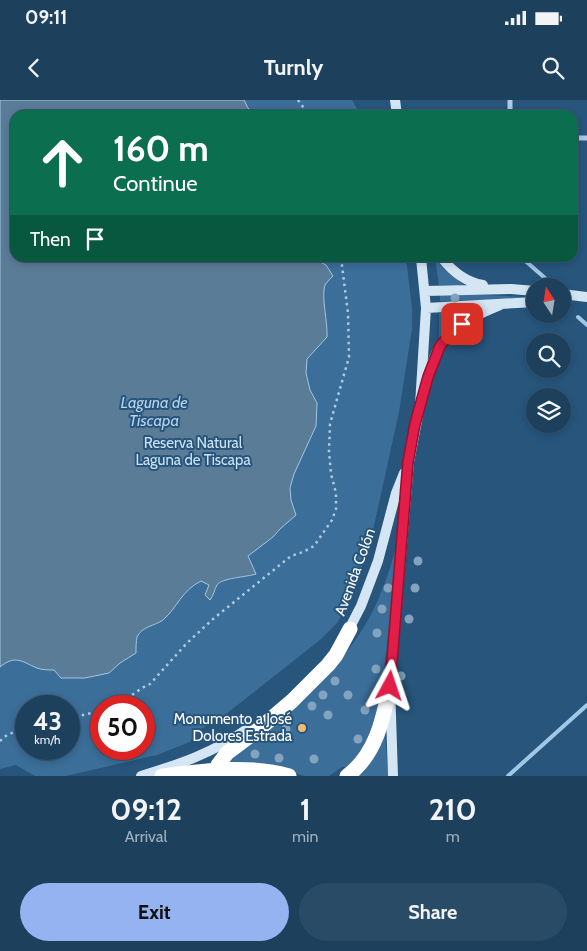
<!DOCTYPE html>
<meta charset="utf-8">
<style>
:root{--surface:#1d405d;--page:#2a4b66;--text:#f1f3f6;--muted:#a0afbc;--line:#3b5972;--accent:#95b2f1}
body{margin:0;font-family:Cabin,sans-serif;background:var(--page);color:var(--text);height:100vh;display:flex;flex-direction:column;font-size:19px;white-space:nowrap}
*{box-sizing:border-box;margin:0}
p{font-size:16px;color:var(--muted)}
.icon{flex:none;width:28px;height:28px;fill:none;stroke:currentColor;stroke-width:2;stroke-linecap:round;stroke-linejoin:round}
.map{position:relative;height:676px;overflow:hidden}
.panel{display:flex;flex-direction:column;background:var(--surface);flex:1}
.panel>*{flex:none}
.hud{position:absolute;left:10px;top:10px;width:568px;height:152px;border-radius:15px;box-shadow:0 2px 8px #0003,0 0 0 1px var(--line);background:#0b6e4f;color:#fff;overflow:hidden}
.needle{width:32px;rotate:348deg}
.tools{position:absolute;left:526px;top:178px;display:grid;gap:10px}
.tools a{display:grid;place-items:center;width:45px;height:45px;border-radius:50%;background:var(--surface);box-shadow:0 2px 8px #0003,0 0 0 1px var(--line);font-size:25px}
.speed{position:absolute;left:15px;top:595px;display:flex;gap:10px;font-size:25px;font-weight:700;text-align:center}
.speed>*{display:grid;place-content:center;width:65px;height:65px;border-radius:50%;background:var(--surface);box-shadow:0 2px 8px #0003,0 0 0 1px var(--line);line-height:1}
.speed small{font-size:12px;font-weight:400}
.speed .limit{border:8px solid #d22;background:#fff;color:#111}
.pin{position:absolute;display:grid;place-items:center;width:42px;height:42px;color:#fff;margin:-21px;border-radius:10px;box-shadow:0 2px 8px #0006}
.me{position:absolute;width:55px;margin:-28px;rotate:5deg;stroke-linejoin:round;filter:drop-shadow(0 0 4px #0008)}
.turn{display:flex;align-items:center;gap:18px;height:105px;padding:0 20px;font-size:22px}
.turn .icon{width:65px;height:65px;stroke-width:2.5}
.turn b{display:block;font-size:35px;line-height:42px}
.then{display:flex;align-items:center;height:48px;padding:0 20px;background:#0003;gap:10px;font-size:19px}
.eta{display:flex;justify-content:space-evenly;align-items:center;height:85px;text-align:center}
.eta b{font-size:30px;font-weight:800;line-height:35px}
.cta{display:flex;gap:10px;margin-top:auto;padding:10px 20px}
.cta a{flex:1;height:58px;border-radius:30px;background:var(--accent);color:#111;font-size:20px;font-weight:800;line-height:58px;text-align:center}
.cta a+a{background:var(--page);color:var(--text)}
.status{display:flex;justify-content:space-between;align-items:center;height:35px;padding:0 25px;background:var(--surface);direction:ltr}
.status svg{height:14px;fill:currentColor}
header{display:flex;justify-content:space-between;align-items:center;height:65px;padding:0 20px;background:var(--surface);font-size:22px;font-weight:800}
.map>svg:first-child{display:block}
</style>
<div class="status"><b>09:11</b><svg viewBox="0 0 49 12"><path d="M0 12V9h3v3zM5 12V6h3v6zM10 12V3h3v9zM15 12V0h3v12zM26 1h20v11H26zM47 4h2v5h-2z"/></svg></div>
<header><svg class="icon" aria-label="back" viewBox="0 0 24 24"><path d="M15 5l-7 7 7 7"/></svg>Turnly<svg class="icon" aria-label="search" viewBox="0 0 24 24"><circle cx="10" cy="10" r="6"/><path d="M15 15l6 6"/></svg></header>
<div class="map">
<svg width="587" height="676" viewBox="0 0 587 676">
<rect width="100%" height="100%" fill="#27557c"/>
<path fill="#3b6e99" fill-rule="evenodd" d="M0,0h352l9,15h-346v143h391l6,50v21l-13,83 -14,64 -15,68 -13,37 -19,41 -18,18 -94,74 -31,19 -5,9 -33,13 -91,21h-31l-19,-11 -16,4zM26,606h43v43h-43zM101,606h43v43h-43z
M435,158l9,11 20,16h-25z
M464,194l61,3v2l-63,3 -22,-1v-6z
M476,210v2l-37,31v-30z
M399,439l-19,166c-6,24 -15,44 -33,62h-5l-13,9h-25l-22,-7 -59,-3 115,-103c18,-22 34,-46 44,-73 7,-16 11,-34 17,-51z
M385,631l3,45h-33z"/>
<path fill="#5b7c97" stroke="#a0c7e5" d="M0,0h244l4,8 7,7h-240v143h306l1,5 4,2 7,11c-2,2 -6,6 -8,9 -4,12 3,38 2,52l-20,22 -1,14 4,17 7,13 -1,23 -22,48 -4,14 1,12 5,15 -16,14 -7,8 -25,19 8,18c-9,3 -35,4 -39,11 -3,5 -3,10 -7,15l-5,-5 4,-10 -8,-4c-20,10 -23,26 -38,39 -8,6 -21,6 -26,17 -1,4 -1,11 -1,16l-16,10 -11,10 -24,5h-24l-7,-8c-6,0 -12,0 -17,-2 -15,-6 -21,-14 -37,-1z"/>
<g fill="none" stroke-linecap="round" stroke-linejoin="round">
<path stroke="#a0c7e5" stroke-width="4" d="M522,158l23,20
M578,217l9,8
M508,676l79,-71"/>
<path stroke="#accbe4" stroke-width="2.5" stroke-dasharray="2.5 4" stroke-linecap="butt" d="M298,0l11,15
M116,606l26,-18 8,-4 37,-41 26,-24 78,-63 12,-4 11,-6 18,-26 4,-11v-16l-5,-19 -2,-23 1,-27 19,-67 -1,-44 -7,-55
M69,618l32,-7
M0,641l7,-6 19,-8"/>
<path stroke="#accbe4" stroke-width="5" d="M510,0v15
M572,38h15"/>
<path stroke="#d4e5f4" stroke-width="10" d="M395,0l2,15
M442,158c10,13 24,24 41,27
M425,191l86,-2 24,2
M562,194l25,3
M426,208l109,-6
M425,287c4,-13 7,-29 15,-41 13,-21 38,-32 60,-41
M347,533l14,-27 17,-45 18,-68 8,-20
M141,676c39,-12 72,-23 106,-47
M393,676l-3,-90 19,-224 11,-57 6,-97 -5,-50"/>
<path stroke="#fff" stroke-width="15" d="M162,676c41,-5 87,-12 127,0
M214,676l4,-11 9,-12 32,-24 33,-28 36,-36 8,-10 14,-26
M347,676c29,-21 36,-57 43,-90"/>
</g>
<g fill="#83a3be">
<circle cx="455" cy="198" r="4.5"/>
<circle cx="418" cy="461" r="4.5"/>
<circle cx="388" cy="488" r="4.5"/>
<circle cx="415" cy="488" r="4.5"/>
<circle cx="382" cy="509" r="4.5"/>
<circle cx="409" cy="519" r="4.5"/>
<circle cx="377" cy="533" r="4.5"/>
<circle cx="376" cy="569" r="4.5"/>
<circle cx="401" cy="576" r="4.5"/>
<circle cx="335" cy="581" r="4.5"/>
<circle cx="323" cy="595" r="4.5"/>
<circle cx="348" cy="595" r="4.5"/>
<circle cx="312" cy="606" r="4.5"/>
<circle cx="365" cy="610" r="4.5"/>
<circle cx="328" cy="615" r="4.5"/>
<circle cx="286" cy="629" r="4.5"/>
<circle cx="358" cy="639" r="4.5"/>
<circle cx="255" cy="654" r="4.5"/>
<circle cx="279" cy="658" r="4.5"/>
<circle cx="314" cy="659" r="4.5"/>
</g>
<g fill="none" stroke-linecap="round" stroke-linejoin="round">
<defs>
<path id="route" d="M390,586l18,-224 7,-38 13,-47 12,-31 9,-11 13,-11"/>
</defs>
<use href="#route" stroke="#92132f" stroke-width="12"/>
<use href="#route" stroke="#e11d48" stroke-width="9"/>
</g>
<circle fill="#ecbd71" stroke="#27557c" stroke-width="2" cx="302" cy="628" r="5"/>
<g text-anchor="middle" dominant-baseline="central" stroke-width="4" stroke-linejoin="round" paint-order="stroke">
<g font-size="15" fill="#cee3f4" stroke="#27557c">
<text x="193" y="343">Reserva Natural<tspan x="193" dy="17">Laguna de Tiscapa</tspan></text>
</g>
<g font-size="15" fill="#fff" stroke="#27557c">
<text transform="translate(355 472) rotate(-70)">Avenida Colón</text>
</g>
<g font-size="15" fill="#fff" stroke="#27557c" text-anchor="end">
<text x="292" y="619">Monumento a José<tspan x="292" dy="17">Dolores Estrada</tspan></text>
</g>
<g font-size="16" font-style="italic" fill="#b7d4ec" stroke="#27557c">
<text x="154" y="302">Laguna de<tspan x="154" dy="18">Tiscapa</tspan></text>
</g>
</g>
</svg>
<div class="tools">
<a><svg class="needle" viewBox="-14 -14 28 28"><path d="M0-13l5 13h-10z" fill="#e53935"/><path d="M0 13l5-13h-10z" fill="#a0afbc"/></svg></a>
<a><svg class="icon" aria-label="search" viewBox="0 0 24 24"><circle cx="10" cy="10" r="6"/><path d="M15 15l6 6"/></svg></a>
<a><svg class="icon" aria-label="layers" viewBox="0 0 24 24"><path d="M12 4l9 5-9 5-9-5zM3 14l9 5 9-5"/></svg></a>
</div>
<div class="speed"><div>43<small>km/h</small></div><div class="limit">50</div></div>
<div class="pin" style="left:462px;top:224px;background:#d93025"><svg class="icon" aria-label="arrive" viewBox="0 0 24 24"><path d="M6 21V4h12l-3 4 3 4H6"/></svg></div>
<svg class="me" style="left:390px;top:586px" viewBox="-20 -20 40 40"><path d="M0-17L14 15 0 8-14 15z" fill="#e11d48" stroke="#fff" stroke-width="4"/></svg>
<div class="hud">
<div class="turn"><svg class="icon" aria-label="ahead" viewBox="0 0 24 24"><path d="M12 20V5M6 11l6-6 6 6"/></svg><div><b>160 m</b>Continue</div></div>
<div class="then">Then<svg class="icon" aria-label="arrive" viewBox="0 0 24 24"><path d="M6 21V4h12l-3 4 3 4H6"/></svg></div>
</div>
</div>
<section class="panel">
<div class="eta">
<div><b>09:12</b><p>Arrival</p></div>
<div><b>1</b><p>min</p></div>
<div><b>210</b><p>m</p></div>
</div>
<div class="cta"><a>Exit</a><a>Share</a></div>
</section>
